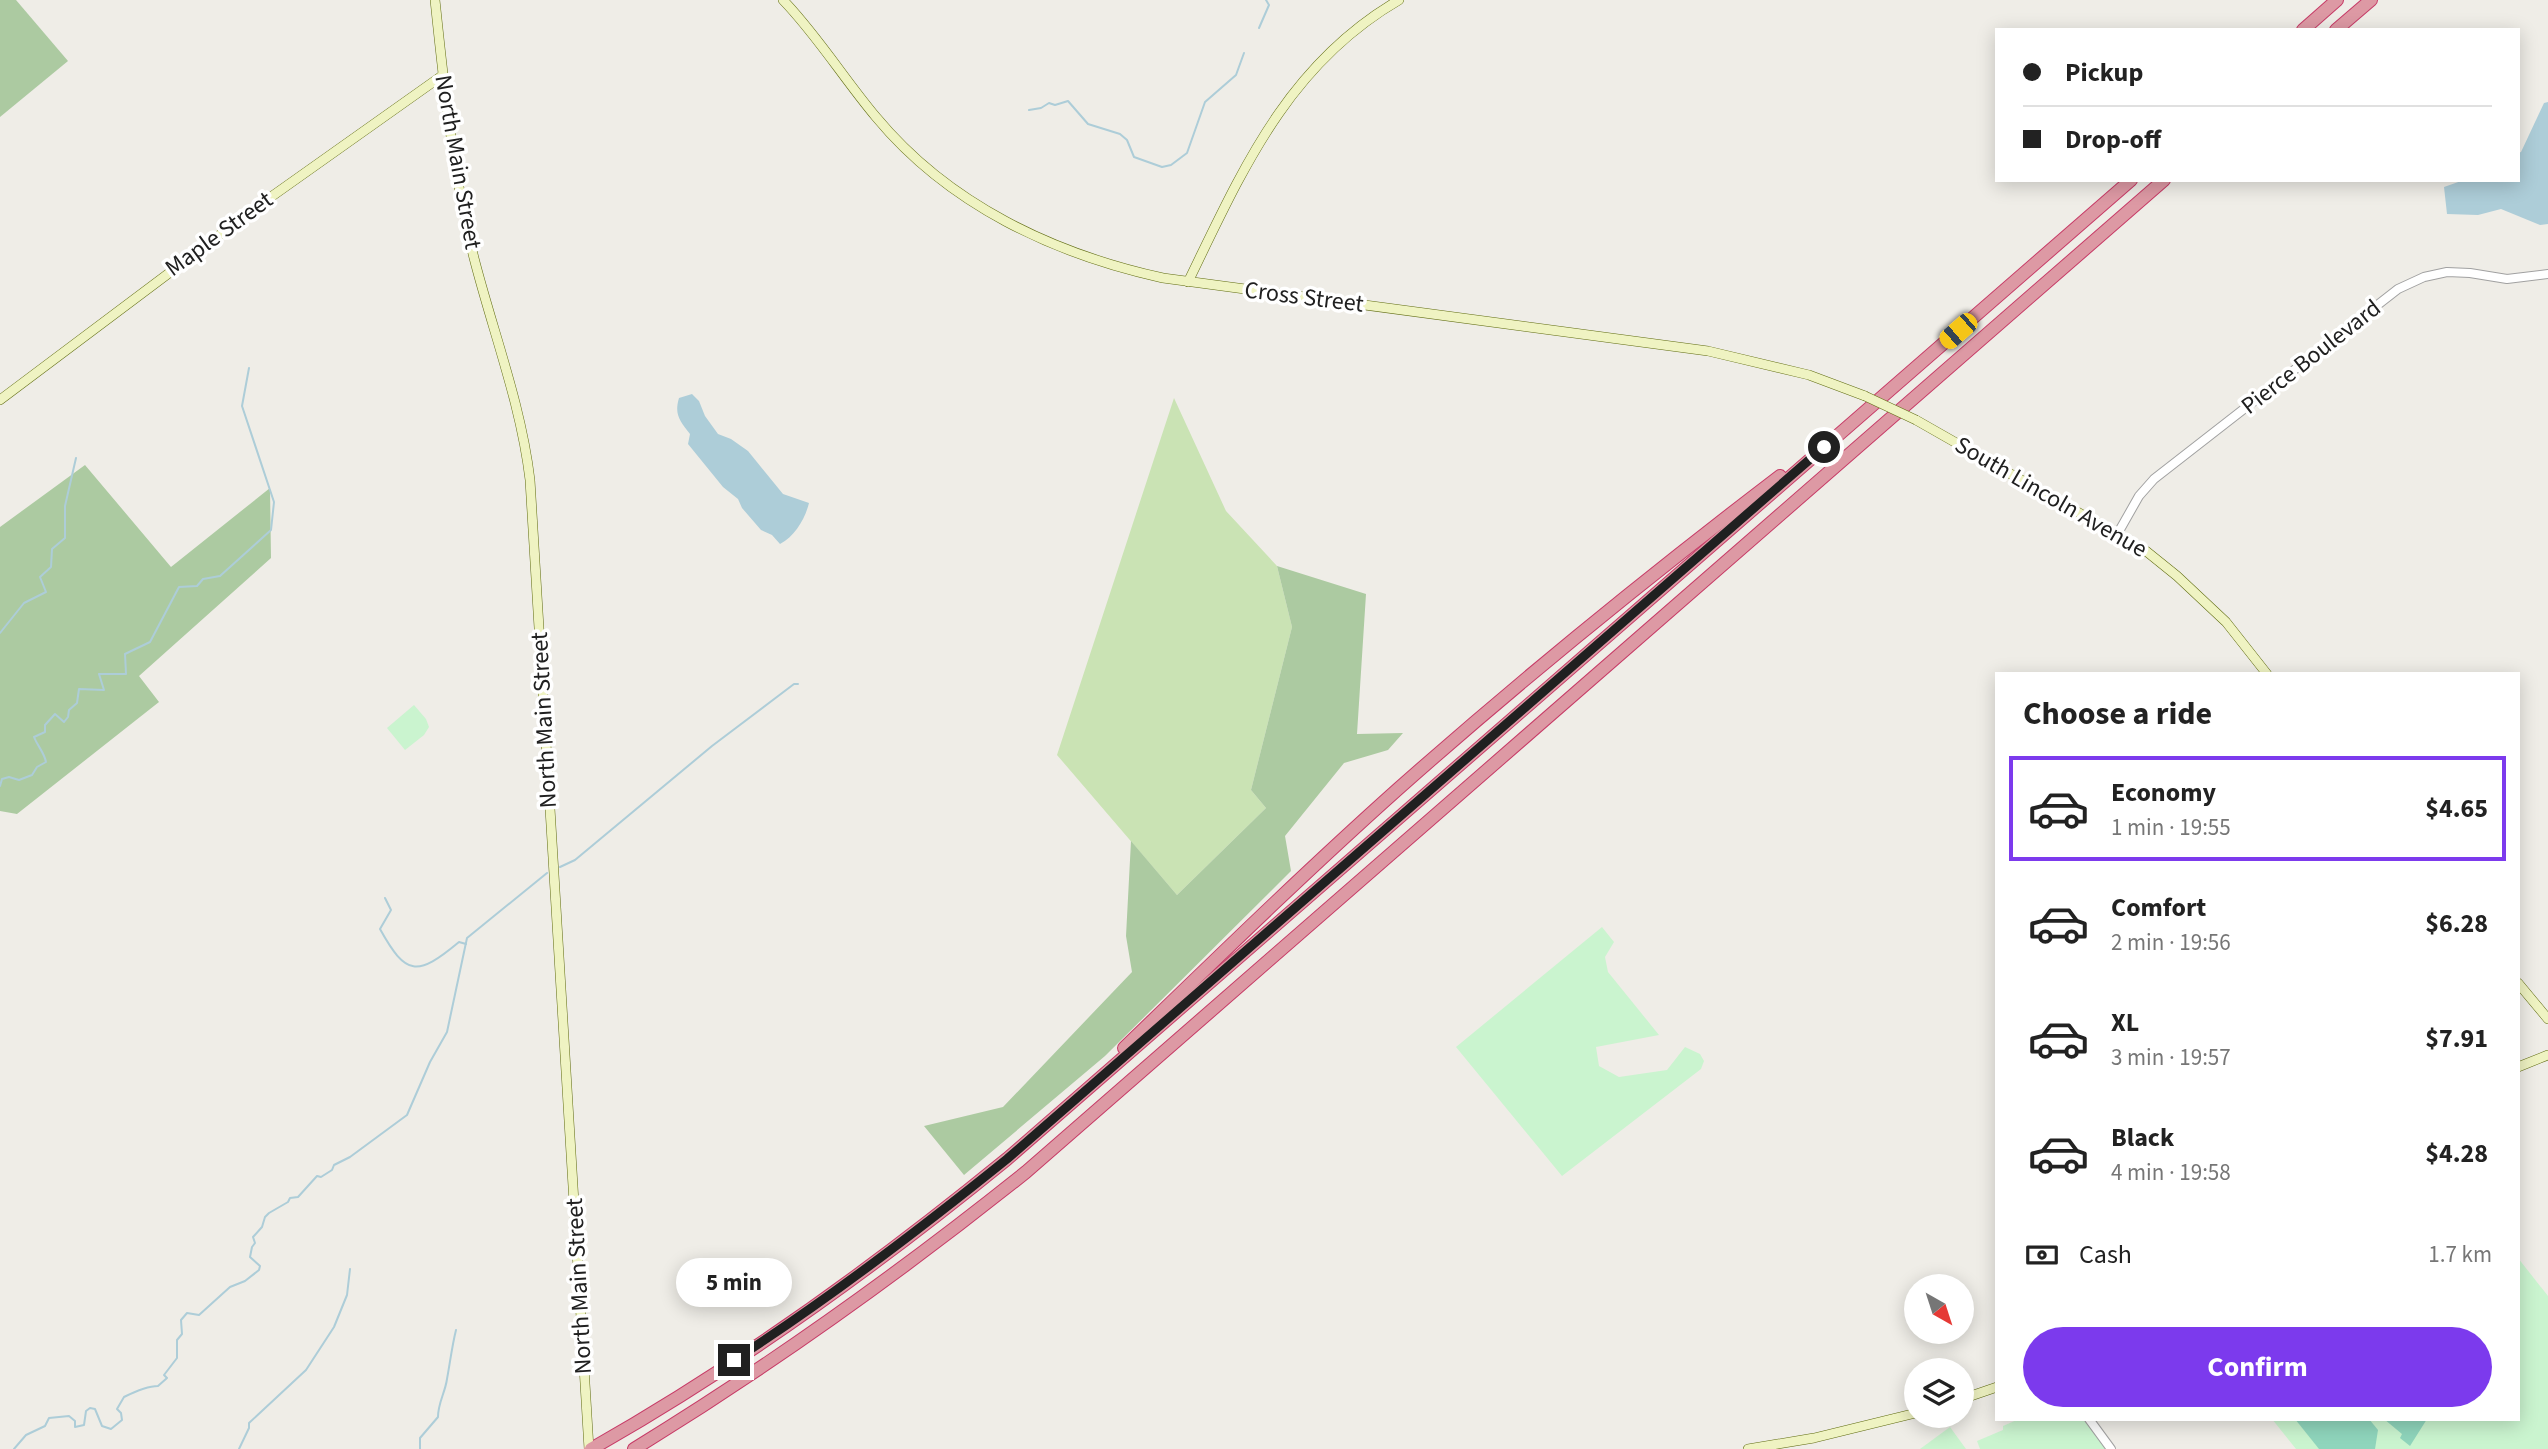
<!DOCTYPE html>
<html lang="en">
<head>
<meta charset="utf-8">
<style>
  body { margin:0; font-family:"Source Sans 3",sans-serif; background:#f6f6f6; color:#222; height:100vh; display:flex; flex-direction:column; font-size:26px; white-space:nowrap }
  * { box-sizing:border-box; margin:0 }
  p { font-size:23px; color:#767676 }
  .icon { flex:none; width:38px; height:38px; fill:none; stroke:currentColor; stroke-width:2; stroke-linecap:round; stroke-linejoin:round }
  .map { position:relative; flex:1; overflow:hidden }
  .sheet { position:absolute; left:1995px; top:672px; width:525px; height:749px; display:flex; flex-direction:column; background:#fff; border-radius:0px; box-shadow:0 4px 18px #0003 }
  .sheet>* { flex:none }
  .guide { position:absolute; left:1995px; top:28px; width:525px; height:154px; border-radius:0px; box-shadow:0 4px 18px #0003; display:grid; align-content:center; height:154px; padding:0 28px; background:#fff }
  .needle { width:46px; rotate:141deg }
  .fabs { position:absolute; left:1904px; top:1274px; display:grid; gap:14px }
  .fabs a { display:grid; place-items:center; width:70px; height:70px; border-radius:50%; background:#fff; box-shadow:0 4px 18px #0003; font-size:35px }
  .end { position:absolute; width:32px; height:32px; margin:-16px; border:9px solid #202020; background:#fff; box-shadow:0 0 0 4px #fff }
  .from { border-radius:50% }
  .bubble { position:absolute; height:49px; border-radius:24px; background:#fff; box-shadow:0 4px 18px #0003; font-size:23px; font-weight:700; line-height:49px; text-align:center }
  .car { position:absolute; width:21px; height:42px; margin:-21px -10px; border-radius:9px; box-shadow:0 0 5px 2px #0007; background:linear-gradient(#f5c518 24%,#345 0 40%,#f5c518 0 76%,#345 0 86%,#f5c518 0) }
  .guide b { display:flex; align-items:center; gap:24px; height:66px; font-size:26px }
  .guide b+b { border-top:2px solid #e0e0e0 }
  .guide i { width:18px; height:18px; background:#222 }
  ul { padding:0; list-style:none }
  li { display:flex; align-items:center; gap:21px; height:105px; margin:0 14px 10px; padding:0 14px; border:4px solid transparent; border-radius:0px }
  li div { flex:1 }
  li b { display:block; font-size:26px }
  li em { font-style:normal; font-weight:700 }
  li.current { border-color:#7c3aed }
  li>.icon { width:63px; height:63px; stroke-width:1.5 }
  h2 { padding:0 28px; font-size:32px; line-height:84px }
  .pay { display:flex; align-items:center; gap:18px; height:77px; padding:0 28px; font-size:26px }
  .pay p { margin-inline-start:auto }
  .primary-button { display:flex; gap:14px; margin-top:auto; padding:14px 28px }
  .primary-button a { flex:1; height:80px; border-radius:42px; background:#7c3aed; color:#fff; font-size:28px; font-weight:700; line-height:80px; text-align:center }
  .map>svg:first-child { display:block }
</style>
</head>
<body>
<div class="map">
<svg width="2548" height="1449" viewBox="0 0 2548 1449">
  <rect width="100%" height="100%" fill="#efede7"/>
  <polygon fill="#cae3b4" points="1174,398 1226,511 1277,566 1292,627 1251,790 1266,808 1177,895 1057,755"/>
  <g fill="#accaa1">
    <polygon points="0,0 16,0 68,61 0,117"/>
    <polygon points="85,465 171,567 270,488 271,558 139,676 159,702 17,814 0,811 0,527"/>
    <polygon points="1277,566 1366,594 1357,734 1403,733 1388,750 1344,763 1285,836 1291,871 1105,1056 964,1175 924,1126 1003,1107 1132,972 1126,936 1131,841 1177,895 1266,808 1251,790 1292,627"/>
  </g>
  <g fill="#caf4cf">
    <polygon points="414,705 426,719 429,727 424,735 405,750 387,728"/>
    <polygon points="1602,927 1614,942 1605,957 1608,972 1659,1035 1596,1047 1599,1066 1619,1077 1667,1070 1685,1047 1700,1054 1704,1061 1701,1069 1562,1176 1456,1047"/>
    <polygon points="2518,1258 2548,1296 2548,1449 2296,1449 2272,1419 2518,1419"/>
    <polygon points="2019,1419 2083,1419 2106,1449 1980,1449 1977,1441 2003,1430 2003,1426"/>
    <polygon points="1950,1427 1966,1449 1920,1449"/>
  </g>
  <g fill="#8fd5bc">
    <polygon points="2295,1419 2369,1419 2378,1430 2375,1449 2319,1449"/>
    <polygon points="2384,1419 2427,1419 2410,1446 2400,1438 2402,1434"/>
  </g>
  <g fill="#adcdd8">
    <polygon points="2548,102 2548,224 2540,225 2501,209 2478,215 2447,214 2444,187 2464,180 2518,180 2518,153 2521,152 2544,103"/>
    <path d="M 692,394 L 699,401 L 705,416 L 718,434 L 731,439 L 748,451 L 783,494 L 809,503 C 805,519 795,536 780,544 L 772,535 L 761,530 L 742,508 L 738,499 L 723,487 L 688,444 L 690,434 C 680,421 674,415 679,398 Z"/>
  </g>
  <g fill="none" stroke-linecap="round" stroke-linejoin="round">
    <g stroke="#adcdd8" stroke-width="2">
      <polyline points="1259,28 1269,5 1266,0"/>
      <polyline points="1029,110 1041,108 1049,103 1055,105 1068,101 1088,124 1120,134 1127,140 1134,157 1162,167 1171,165 1187,153 1205,102 1236,75 1244,53"/>
      <polyline points="0,633 24,603 46,592 40,577 51,567 52,549 65,538 65,506 76,458"/>
      <path d="M 0,786 L 2,779 L 9,777 L 19,780 L 32,775 L 37,767 L 46,762 C 44,752 38,747 34,737 L 45,732 L 45,725 L 55,714 L 64,722 L 68,717 L 69,710 L 77,703 L 79,689 L 104,690 L 99,674 L 126,674 L 125,654 L 150,642 L 179,587 L 197,586 L 203,579 L 220,576 L 271,530 L 274,502 L 242,406 L 249,368"/>
      <polyline points="560,867 575,860 712,746 794,684 798,684"/>
      <path d="M 385,898 L 391,910 L 380,929 C 406,976 417,977 459,942 L 466,944"/>
      <path d="M 14,1449 L 26,1435 L 45,1426 L 49,1418 L 69,1416 L 75,1421 L 75,1427 L 84,1425 L 86,1411 L 90,1408 L 95,1409 L 102,1426 L 111,1429 L 122,1420 L 121,1413 L 117,1409 L 124,1397 C 134,1392 148,1386 158,1386 L 167,1378 L 164,1375 L 177,1358 L 177,1340 L 182,1334 L 181,1320 L 187,1313 L 199,1315 L 230,1287 L 245,1281 L 259,1270 L 260,1266 L 250,1257 L 252,1247 L 255,1243 L 253,1237 L 262,1227 L 265,1217 L 269,1213 L 288,1202 L 290,1198 L 298,1197 L 317,1176 L 321,1177 L 332,1170 L 334,1165 L 350,1157 L 407,1115 L 430,1062 L 447,1032 L 467,938 L 547,873"/>
      <polyline points="239,1449 249,1428 249,1423 306,1370 334,1327 347,1295 350,1269"/>
      <path d="M 420,1449 L 420,1438 L 438,1417 C 438,1403 445,1393 447,1379 C 450,1363 452,1346 456,1330"/>
    </g>
    <g stroke="#a1a1a1" stroke-width="10">
      <g id="tertiary">
        <polyline points="2118,533 2139,496 2154,479 2398,289 2424,277 2447,272 2470,273 2507,279 2548,274"/>
        <polyline points="2089,1419 2111,1449"/>
      </g>
    </g>
    <g stroke="#606c12" stroke-width="10">
      <g id="secondary">
        <path d="M 435,0 C 444,86 453,174 474,258 C 493,332 521,404 530,480 L 589,1449"/>
        <path d="M 783,0 C 817,35 844,79 876,117 C 949,205 1054,254 1163,278 L 1708,351 L 1809,375 L 1865,396"/>
        <path d="M 1188,282 C 1242,171 1287,65 1399,0"/>
        <polyline points="0,400 261,204 443,75"/>
        <polyline points="1916,420 2146,551 2177,576 2226,622 2267,674"/>
        <polyline points="2518,983 2548,1019"/>
        <polyline points="2518,1067 2548,1055"/>
        <polyline points="1962,1399 1997,1387"/>
        <polyline points="1748,1449 1814,1438 1916,1413"/>
      </g>
    </g>
    <g stroke="#c73b67" stroke-width="14">
      <g id="motorway">
        <polyline points="2303,30 2337,0"/>
        <polyline points="2336,30 2371,0"/>
        <path d="M 1124,1048 C 1214,961 1304,873 1398,789 C 1521,680 1649,576 1780,476"/>
        <path d="M 591,1449 C 738,1366 876,1266 1007,1159 L 2131,180"/>
        <path d="M 634,1449 C 771,1365 901,1272 1026,1172 L 2164,180"/>
      </g>
    </g>
    <use href="#tertiary" stroke="#fff" stroke-width="8"/>
    <use href="#secondary" stroke="#eff3c2" stroke-width="9"/>
    <use href="#motorway" stroke="#dd99a4" stroke-width="12"/>
    <g stroke="#606c12" stroke-width="10" stroke-linecap="butt">
      <polyline id="secondary-bridge" points="1865,396 1916,420"/>
    </g>
    <use href="#secondary-bridge" stroke="#eff3c2" stroke-width="9"/>
  </g>
  <g fill="none" stroke-linecap="round" stroke-linejoin="round">
    <path stroke="#202020" stroke-width="9" d="M 734,1360 C 829,1299 919,1230 1007,1159 L 1824,447"/>
  </g>
  <g text-anchor="middle" dominant-baseline="central" stroke-width="7" stroke-linejoin="round" paint-order="stroke">
    <g font-size="24" fill="#202020" stroke="#fff">
      <text transform="translate(458 162) rotate(80)">North Main Street</text>
      <text transform="translate(219 234) rotate(-36)">Maple Street</text>
      <text transform="translate(1304 297) rotate(7)">Cross Street</text>
      <text transform="translate(2311 357) rotate(-38)">Pierce Boulevard</text>
      <text transform="translate(2051 497) rotate(30)">South Lincoln Avenue</text>
      <text transform="translate(544 720) rotate(-93)">North Main Street</text>
      <text transform="translate(579 1286) rotate(-93)">North Main Street</text>
    </g>
  </g>
</svg>
<div class="fabs">
<a><svg class="needle" viewBox="-14 -14 28 28"><path d="M0-13l5 13h-10z" fill="#e53935"/><path d="M0 13l5-13h-10z" fill="#767676"/></svg></a>
<a><svg class="icon" aria-label="layers" viewBox="0 0 24 24"><path d="M12 4l9 5-9 5-9-5zM3 14l9 5 9-5"/></svg></a>
</div>
<i class="end from" style="left:1824px;top:447px"></i>
<i class="end" style="left:734px;top:1360px"></i>
<div class="bubble" style="left:676px;top:1258px;width:116px">5 min</div>
<i class="car" style="left:1958px;top:331px;rotate:229deg"></i>
<div class="guide">
<b><i class="from"></i>Pickup</b>
<b><i></i>Drop-off</b>
</div>
<section class="sheet">
<h2>Choose a ride</h2>
<ul>
<li class="current"><svg class="icon" aria-label="car" viewBox="0 0 24 24"><path d="M5 17H2v-5l4-1 3-4h7l3 4 3 1v5h-3M9 17h6M6 11h13"/><circle cx="7" cy="17" r="2"/><circle cx="17" cy="17" r="2"/></svg><div><b>Economy</b><p>1 min · 19:55</p></div><em>$4.65</em></li>
<li><svg class="icon" aria-label="car" viewBox="0 0 24 24"><path d="M5 17H2v-5l4-1 3-4h7l3 4 3 1v5h-3M9 17h6M6 11h13"/><circle cx="7" cy="17" r="2"/><circle cx="17" cy="17" r="2"/></svg><div><b>Comfort</b><p>2 min · 19:56</p></div><em>$6.28</em></li>
<li><svg class="icon" aria-label="car" viewBox="0 0 24 24"><path d="M5 17H2v-5l4-1 3-4h7l3 4 3 1v5h-3M9 17h6M6 11h13"/><circle cx="7" cy="17" r="2"/><circle cx="17" cy="17" r="2"/></svg><div><b>XL</b><p>3 min · 19:57</p></div><em>$7.91</em></li>
<li><svg class="icon" aria-label="car" viewBox="0 0 24 24"><path d="M5 17H2v-5l4-1 3-4h7l3 4 3 1v5h-3M9 17h6M6 11h13"/><circle cx="7" cy="17" r="2"/><circle cx="17" cy="17" r="2"/></svg><div><b>Black</b><p>4 min · 19:58</p></div><em>$4.28</em></li>
</ul>
<div class="pay"><svg class="icon" aria-label="cash" viewBox="0 0 24 24"><path d="M3 7h18v10H3z"/><circle cx="12" cy="12" r="2"/></svg>Cash<p>1.7 km</p></div>
<div class="primary-button"><a>Confirm</a></div>
</section>
</div>
</body>
</html>
